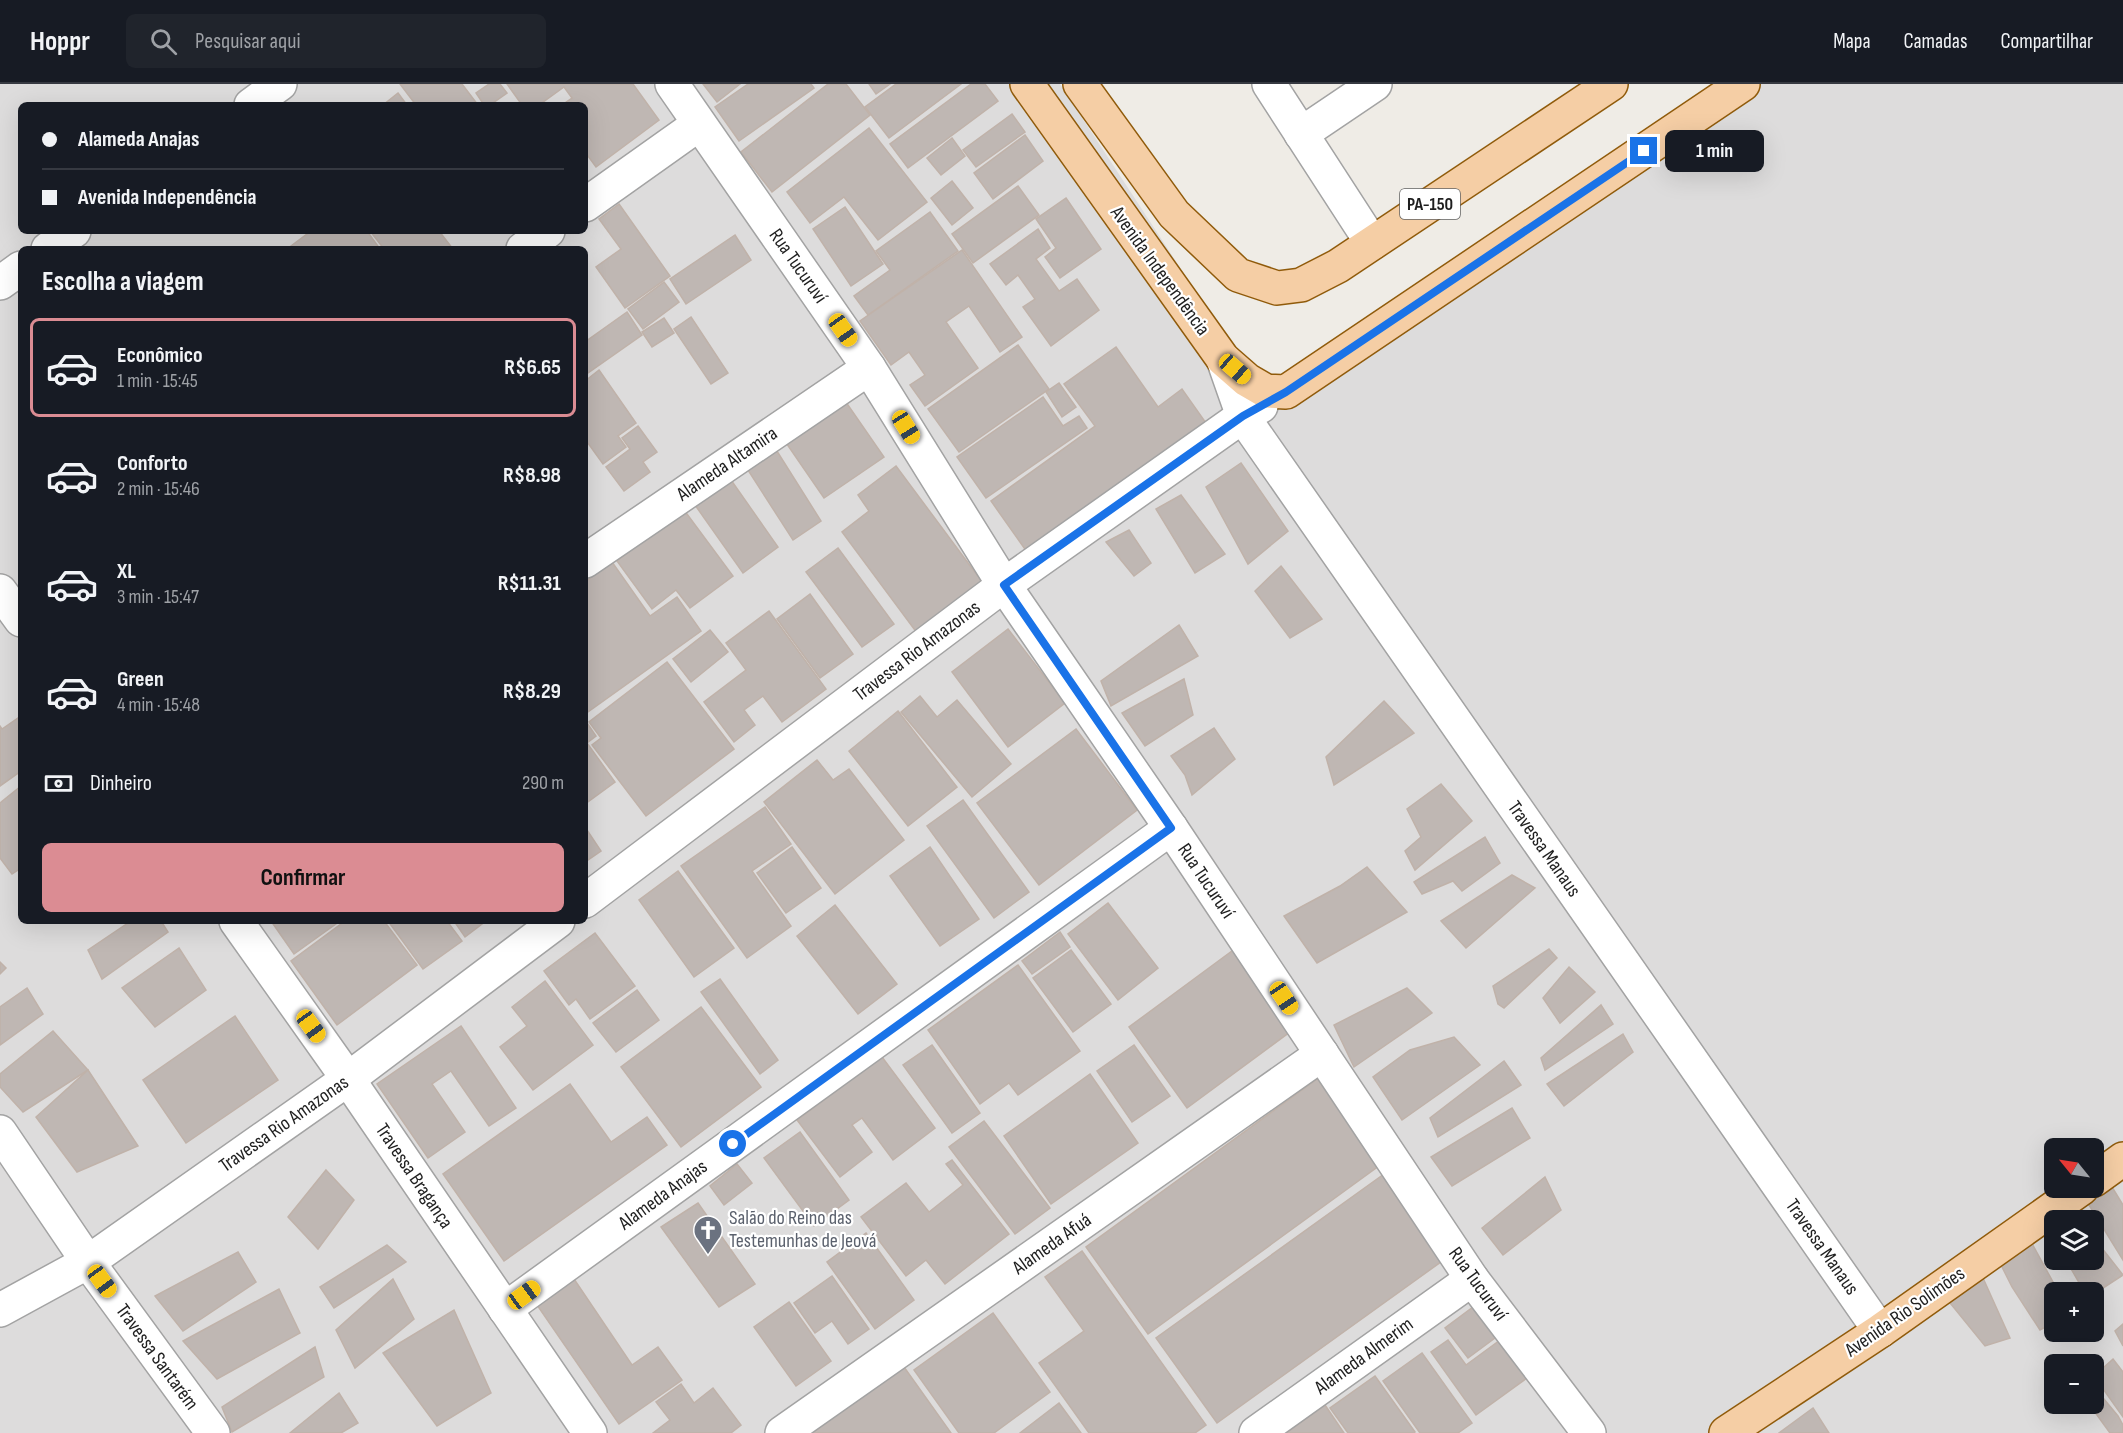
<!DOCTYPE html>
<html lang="pt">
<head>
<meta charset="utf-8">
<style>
  body { margin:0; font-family:"Sofia Sans Condensed",sans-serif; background:#20242c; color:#f1f3f6; height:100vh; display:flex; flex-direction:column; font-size:22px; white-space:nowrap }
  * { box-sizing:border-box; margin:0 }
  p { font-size:20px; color:#9ea1a6 }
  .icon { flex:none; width:33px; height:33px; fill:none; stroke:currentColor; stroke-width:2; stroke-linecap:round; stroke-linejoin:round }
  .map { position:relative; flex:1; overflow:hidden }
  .sheet { position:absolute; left:18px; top:162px; width:570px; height:678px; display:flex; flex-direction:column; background:#171b24; border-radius:9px; box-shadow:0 6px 24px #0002 }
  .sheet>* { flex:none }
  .banner { position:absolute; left:18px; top:18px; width:570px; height:132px; border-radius:9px; box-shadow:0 6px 24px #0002; display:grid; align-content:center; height:132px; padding:0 24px; background:#171b24 }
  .needle { width:39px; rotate:300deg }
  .fabs { position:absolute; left:2044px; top:1054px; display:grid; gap:12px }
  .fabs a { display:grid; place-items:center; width:60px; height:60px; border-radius:9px; background:#171b24; box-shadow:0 6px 24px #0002; font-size:30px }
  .end { position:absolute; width:27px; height:27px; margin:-14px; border:8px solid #1a73e8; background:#fff; box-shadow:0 0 0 3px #fff }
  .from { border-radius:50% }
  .bubble { position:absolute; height:42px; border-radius:9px; background:#171b24; box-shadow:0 6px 24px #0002; font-size:20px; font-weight:700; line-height:42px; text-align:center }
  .car { position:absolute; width:18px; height:36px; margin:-18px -9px; border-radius:8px; box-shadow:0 0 4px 2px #0007; background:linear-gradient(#f5c518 24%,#345 0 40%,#f5c518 0 76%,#345 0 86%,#f5c518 0) }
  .banner b { display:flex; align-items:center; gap:21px; height:57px; font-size:22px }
  .banner b+b { border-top:2px solid #363941 }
  .banner i { width:15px; height:15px; background:#f1f3f6 }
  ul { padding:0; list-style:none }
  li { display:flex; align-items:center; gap:18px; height:99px; margin:0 12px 9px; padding:0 12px; border:3px solid transparent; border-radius:9px }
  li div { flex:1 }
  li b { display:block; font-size:22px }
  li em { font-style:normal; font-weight:700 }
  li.active { border-color:#db8c93 }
  li>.icon { width:54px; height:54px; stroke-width:1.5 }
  h2 { padding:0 24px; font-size:27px; line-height:72px }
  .pay { display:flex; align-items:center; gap:15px; height:66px; padding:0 24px; font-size:22px }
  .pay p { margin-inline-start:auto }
  .action { display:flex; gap:12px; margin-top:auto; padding:12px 24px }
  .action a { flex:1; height:69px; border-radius:9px; background:#db8c93; color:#111; font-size:24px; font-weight:700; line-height:69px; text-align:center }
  header { display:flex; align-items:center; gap:36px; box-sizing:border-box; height:84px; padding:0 30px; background:#171b24; border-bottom:2px solid #363941 }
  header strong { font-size:28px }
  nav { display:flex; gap:33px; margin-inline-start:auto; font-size:21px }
  .search { width:420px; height:54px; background:#20242c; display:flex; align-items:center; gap:15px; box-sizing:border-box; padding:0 21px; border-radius:9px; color:#9ea1a6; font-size:22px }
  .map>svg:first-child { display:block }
</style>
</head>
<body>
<header>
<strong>Hoppr</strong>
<div class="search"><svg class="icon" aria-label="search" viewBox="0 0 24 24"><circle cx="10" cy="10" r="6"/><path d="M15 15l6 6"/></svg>Pesquisar aqui</div>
<nav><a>Mapa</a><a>Camadas</a><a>Compartilhar</a></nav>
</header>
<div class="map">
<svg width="2123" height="1349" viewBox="0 0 2123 1349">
  <rect width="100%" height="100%" fill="#efece6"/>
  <path fill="#dddcdc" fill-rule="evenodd" d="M 0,0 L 1060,0 L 1268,318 L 1722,0 L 2123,0 L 2123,1349 L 0,1349 ZM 21,21 L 585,21 L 585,147 L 21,147 ZM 21,165 L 585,165 L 585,837 L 21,837 ZM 2055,1065 L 2094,1065 L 2094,1104 L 2055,1104 ZM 2055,1137 L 2094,1137 L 2094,1176 L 2055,1176 ZM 2055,1209 L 2094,1209 L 2094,1248 L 2055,1248 ZM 2055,1281 L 2094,1281 L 2094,1320 L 2055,1320 Z"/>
  <g fill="#bfb7b3" stroke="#c0b2a9" stroke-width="1.5">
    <polygon points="400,0 462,0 478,21 416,21"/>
    <polygon points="489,0 500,0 507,9 490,21 484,21 476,9"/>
    <polygon points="507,0 633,0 659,36 596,83 585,68 585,21 562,21 572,14 564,3 539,21 522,21"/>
    <polygon points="703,0 740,0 717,18"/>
    <polygon points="748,0 811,0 814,4 739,57 715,23"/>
    <polygon points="828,0 846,0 870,31 772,108 741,68"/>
    <polygon points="869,0 890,0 876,10"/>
    <polygon points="896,0 961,0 889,54 865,23"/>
    <polygon points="971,0 985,0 998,17 908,84 890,60"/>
    <polygon points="398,9 407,21 383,21"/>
    <polygon points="1012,30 1025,48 976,83 963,66"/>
    <polygon points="869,44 927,118 878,156 844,113 810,139 787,108"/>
    <polygon points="1025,51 1043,77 993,115 974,89"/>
    <polygon points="952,54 965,72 941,91 927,74"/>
    <polygon points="952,97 973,124 952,141 931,114"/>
    <polygon points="1018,102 1039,131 973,179 952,150"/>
    <polygon points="1066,114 1101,165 1060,194 1045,173 1056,164 1036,135"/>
    <polygon points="619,120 670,192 625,224 596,183 621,165 599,135"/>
    <polygon points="845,123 883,180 851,202 813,145"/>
    <polygon points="930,128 958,167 868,231 854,212 890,186 876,167"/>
    <polygon points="1038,145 1050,164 1036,175 1059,207 1077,195 1099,226 1051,262 1023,223 1035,215 1018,191 1006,201 990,180"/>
    <polygon points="311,147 367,147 380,165 287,165"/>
    <polygon points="370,147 439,147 453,165 384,165"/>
    <polygon points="735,151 751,176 686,220 670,195"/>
    <polygon points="962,166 1022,253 1000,268 969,222 946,238 978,284 925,322 910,301 925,291 909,268 891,281 860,237"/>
    <polygon points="664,198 679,218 643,245 628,225"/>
    <polygon points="627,228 642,251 585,291 585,258"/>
    <polygon points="691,233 728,289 711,300 674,245"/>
    <polygon points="664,234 674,249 652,263 642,248"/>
    <polygon points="1018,261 1049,305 959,368 928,325"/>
    <polygon points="1116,263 1158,323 1182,305 1206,339 1027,468 991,417 1095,342 1064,300"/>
    <polygon points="599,286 636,339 618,352 626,363 603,380 585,355 585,297"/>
    <polygon points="1059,299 1076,323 1062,333 1046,308"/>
    <polygon points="841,311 884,373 824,414 782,353"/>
    <polygon points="1043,313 1063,342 1079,332 1087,344 986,414 957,373"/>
    <polygon points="638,342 657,368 643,378 650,388 624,407 606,383 630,365 622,354"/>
    <polygon points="775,364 821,437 793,456 746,383"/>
    <polygon points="1241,379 1288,447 1248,480 1206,403"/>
    <polygon points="896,382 986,503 920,553 842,448 869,427 858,411"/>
    <polygon points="731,396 778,463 743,489 695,421"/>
    <polygon points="1181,411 1225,470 1195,489 1156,425"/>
    <polygon points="684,426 733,492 690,524 676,506 652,525 617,477"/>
    <polygon points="1129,446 1151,479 1134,492 1106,458"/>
    <polygon points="838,464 894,540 862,563 806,488"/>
    <polygon points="612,478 650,532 677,513 701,547 585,630 585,498"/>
    <polygon points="1281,482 1322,535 1290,554 1255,507"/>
    <polygon points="810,510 853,570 820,594 777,535"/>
    <polygon points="769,527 826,605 782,638 763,612 744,626 755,641 734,658 704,618 746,586 726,559"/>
    <polygon points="1179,541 1198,572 1111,622 1101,597"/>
    <polygon points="1008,545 1065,619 1008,663 952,588"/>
    <polygon points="710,546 728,568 691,598 673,575"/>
    <polygon points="667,578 734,665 646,732 592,661 601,654 589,638"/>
    <polygon points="1184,595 1193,631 1145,662 1122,629"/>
    <polygon points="920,612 937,633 957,616 1011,680 972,713 901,628"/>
    <polygon points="1384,617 1414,649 1334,701 1326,673"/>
    <polygon points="898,627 957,703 908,742 849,667"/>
    <polygon points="21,632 21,687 0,702 0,642 2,645"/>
    <polygon points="585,636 596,652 587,659 615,698 585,720"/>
    <polygon points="1214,644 1235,675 1192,711 1185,691 1171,672"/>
    <polygon points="1076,645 1137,726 1039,801 977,719"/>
    <polygon points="817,676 833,696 849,685 904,756 835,810 764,718"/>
    <polygon points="1441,700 1472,737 1415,786 1405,767 1421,753 1407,725"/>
    <polygon points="21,702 21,784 12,790 0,774 0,719"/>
    <polygon points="963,716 1029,808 994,834 927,742"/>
    <polygon points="765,723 791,760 752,787 791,842 747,874 681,782"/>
    <polygon points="585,743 601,767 585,778"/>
    <polygon points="1485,753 1500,779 1462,807 1453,797 1422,810 1414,798"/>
    <polygon points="792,763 821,804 786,829 757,789"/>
    <polygon points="930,763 979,835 940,862 890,792"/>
    <polygon points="1367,783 1407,828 1317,879 1284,832 1340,802"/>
    <polygon points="678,787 734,864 694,893 639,816"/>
    <polygon points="1512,791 1535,804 1466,864 1441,837"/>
    <polygon points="1108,819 1158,884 1118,916 1068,850"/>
    <polygon points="835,821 897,900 858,930 797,852"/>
    <polygon points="131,837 161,837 168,848 102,895 88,866"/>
    <polygon points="271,837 340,837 294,870"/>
    <polygon points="345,837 384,837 417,881 337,941 291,877"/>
    <polygon points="388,837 447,837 462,857 423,885"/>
    <polygon points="454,837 486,837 465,853"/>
    <polygon points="1060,848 1070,863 1032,890 1022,877"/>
    <polygon points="595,849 635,902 590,935 576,915 569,921 544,887"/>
    <polygon points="179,864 206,906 155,943 122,904"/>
    <polygon points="1236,864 1294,945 1187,1024 1129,943"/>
    <polygon points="1549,865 1557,874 1504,924 1498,920 1493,902"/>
    <polygon points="1071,866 1111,920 1073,948 1033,894"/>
    <polygon points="0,878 6,884 0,890"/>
    <polygon points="1018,881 1080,967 1018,1011 1009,999 980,1020 928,946"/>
    <polygon points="1569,883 1595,908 1560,939 1543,914"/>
    <polygon points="720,895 778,976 760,990 701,908"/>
    <polygon points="545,897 593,961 533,1006 500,963 527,942 512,923"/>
    <polygon points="27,904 43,930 0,961 0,923"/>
    <polygon points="1407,904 1432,929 1354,983 1334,941"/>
    <polygon points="637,906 659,936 616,968 593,939"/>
    <polygon points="1601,921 1613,940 1545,986 1541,974"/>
    <polygon points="701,923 761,1003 681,1063 621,983"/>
    <polygon points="235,932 278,996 186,1059 143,996"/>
    <polygon points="461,942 516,1024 489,1042 451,987 432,1000 465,1048 428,1074 377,1000"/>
    <polygon points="53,947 88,986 23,1028 0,1003 0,990"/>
    <polygon points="1623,950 1633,968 1564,1022 1547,1000"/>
    <polygon points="1454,953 1480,981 1402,1036 1373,993 1410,966"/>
    <polygon points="932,961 980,1029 952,1049 903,981"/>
    <polygon points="1134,961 1170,1012 1132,1038 1097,987"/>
    <polygon points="882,973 935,1044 893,1076 862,1034 852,1041 872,1068 840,1093 797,1036"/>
    <polygon points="1504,977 1521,1001 1438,1053 1430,1034"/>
    <polygon points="88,986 138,1062 77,1088 36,1033"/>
    <polygon points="1090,990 1138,1059 1051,1120 1004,1052"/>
    <polygon points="1324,990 1387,1076 1148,1250 1086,1163"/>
    <polygon points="570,1000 611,1058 647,1033 667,1061 504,1177 443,1090"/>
    <polygon points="1512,1024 1530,1054 1452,1102 1431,1073"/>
    <polygon points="984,1037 1050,1124 1015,1150 949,1063"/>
    <polygon points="800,1048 849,1116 814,1142 764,1074"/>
    <polygon points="952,1076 1009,1150 945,1200 926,1176 906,1192 861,1133 906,1099 929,1128 963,1101 946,1080"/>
    <polygon points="737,1080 752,1099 724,1121 710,1102"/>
    <polygon points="1391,1085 1452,1170 1217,1339 1156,1254"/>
    <polygon points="326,1086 354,1116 318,1165 288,1133"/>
    <polygon points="1545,1093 1561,1126 1503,1171 1482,1144"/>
    <polygon points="2112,1103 2123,1121 2123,1176 2084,1113"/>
    <polygon points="698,1119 755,1200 719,1223 661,1143"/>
    <polygon points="2066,1120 2080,1137 2055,1137 2055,1161 2042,1141"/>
    <polygon points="866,1149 914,1216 875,1245 827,1178"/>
    <polygon points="2029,1154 2059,1209 2055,1209 2055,1238 2040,1246 2012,1203 1994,1167"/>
    <polygon points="2094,1154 2123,1191 2094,1210 2085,1209 2066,1176 2094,1176"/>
    <polygon points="387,1161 406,1178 334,1224 320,1203"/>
    <polygon points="1082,1167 1206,1341 1195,1349 1089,1349 1039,1279 1084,1247 1045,1193"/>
    <polygon points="238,1168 256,1198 183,1247 155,1212"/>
    <polygon points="832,1192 869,1245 848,1260 832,1237 815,1249 794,1219"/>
    <polygon points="1983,1194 2010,1254 1985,1262 1946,1214"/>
    <polygon points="393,1195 414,1235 355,1284 336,1246"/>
    <polygon points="574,1195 632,1281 658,1263 682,1296 619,1340 537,1221"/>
    <polygon points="279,1205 300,1249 217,1295 183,1257"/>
    <polygon points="1485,1214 1507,1245 1468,1274 1445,1244"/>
    <polygon points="789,1218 831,1277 796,1302 754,1243"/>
    <polygon points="454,1226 491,1309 437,1342 383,1269"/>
    <polygon points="993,1229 1050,1308 994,1349 959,1349 914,1286"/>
    <polygon points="2123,1240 2123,1262 2115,1247"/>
    <polygon points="1511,1248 1538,1286 1476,1331 1431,1268 1448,1256 1466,1281"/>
    <polygon points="315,1263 324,1293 232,1348 222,1323"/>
    <polygon points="1422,1269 1472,1339 1458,1349 1420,1349 1383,1297"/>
    <polygon points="2113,1275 2123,1288 2123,1333 2094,1292"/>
    <polygon points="904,1283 951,1349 814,1349 813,1348"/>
    <polygon points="1375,1292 1415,1348 1414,1349 1348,1349 1330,1324"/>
    <polygon points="681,1300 694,1319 713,1304 741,1341 731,1349 653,1349 670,1336 656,1318"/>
    <polygon points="2094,1303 2118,1332 2123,1341 2123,1349 2110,1349 2089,1320 2094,1320"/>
    <polygon points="339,1309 358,1339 341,1349 290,1349"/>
    <polygon points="1059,1319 1081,1349 1020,1349"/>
    <polygon points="1325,1321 1344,1349 1286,1349"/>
    <polygon points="1813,1324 1829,1349 1779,1349"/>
  </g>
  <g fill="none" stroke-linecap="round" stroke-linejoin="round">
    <g stroke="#a3a3a3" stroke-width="36">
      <g id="minor">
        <polyline points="672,0 869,284 1004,501 1171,744 1472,1195 1589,1349"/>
        <polyline points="1269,0 1372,159"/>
        <polyline points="251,21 280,0"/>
        <polyline points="1301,50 1375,0"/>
        <polyline points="585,121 699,40"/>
        <polyline points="48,165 74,147"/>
        <polyline points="523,165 548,147"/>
        <polyline points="0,199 21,184"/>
        <polyline points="1223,275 1243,332 1250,343 1880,1247"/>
        <polyline points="585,477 869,284"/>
        <polyline points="0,507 21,536"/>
        <polyline points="585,817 1004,501 1243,332 1261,322"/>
        <polyline points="236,837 348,995 590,1349"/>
        <polyline points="0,1048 88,1178 213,1349"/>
        <polyline points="505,1225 1171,744"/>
        <polyline points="0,1226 88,1178 348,995 558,837"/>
        <polyline points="782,1349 1322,970"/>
        <polyline points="1256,1349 1472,1195"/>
      </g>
    </g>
    <g stroke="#905b0b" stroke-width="36">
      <g id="major">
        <polyline points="1027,0 1223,275 1247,296 1266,307 1286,308 1743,0"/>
        <polyline points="1080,0 1174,130 1238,191 1277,204 1301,201 1338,182 1611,0"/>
        <polyline points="2094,1096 2123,1075"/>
        <polyline points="1726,1349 1880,1247 2082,1104"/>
      </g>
    </g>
    <use href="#minor" stroke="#fff" stroke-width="33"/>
    <use href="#major" stroke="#f5cea5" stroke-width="33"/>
  </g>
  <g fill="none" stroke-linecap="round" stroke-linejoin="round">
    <polyline stroke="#1a73e8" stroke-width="8" points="733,1060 1171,744 1004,501 1243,332 1286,308 1644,67"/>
  </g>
  <defs>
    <g id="church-pin" transform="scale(1.5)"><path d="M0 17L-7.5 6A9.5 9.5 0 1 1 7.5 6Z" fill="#6b7280" stroke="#fff"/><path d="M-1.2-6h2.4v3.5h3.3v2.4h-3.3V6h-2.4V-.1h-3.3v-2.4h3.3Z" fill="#fff"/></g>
  </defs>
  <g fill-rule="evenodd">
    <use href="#church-pin" x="708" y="1146"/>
  </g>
  <g text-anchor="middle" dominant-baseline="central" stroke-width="4.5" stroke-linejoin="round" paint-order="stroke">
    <rect fill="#fff" stroke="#626262" stroke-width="1.5" x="1400" y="105" width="60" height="30" rx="4.5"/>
    <g font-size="18" font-weight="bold" fill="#1f1f1f">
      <text x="1430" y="120">PA-150</text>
    </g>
    <g font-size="20" fill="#1f1f1f" stroke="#fff">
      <text transform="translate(798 182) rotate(55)">Rua Tucuruví</text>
      <text transform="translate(1160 187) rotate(54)">Avenida Independência</text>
      <text transform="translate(727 380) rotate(-34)">Alameda Altamira</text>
      <text transform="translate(917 567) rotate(-37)">Travessa Rio Amazonas</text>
      <text transform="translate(1544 765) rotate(55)">Travessa Manaus</text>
      <text transform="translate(1206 797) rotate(56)">Rua Tucuruví</text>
      <text transform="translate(284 1040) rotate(-35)">Travessa Rio Amazonas</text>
      <text transform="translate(414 1092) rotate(56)">Travessa Bragança</text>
      <text transform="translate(663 1111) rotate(-36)">Alameda Anajas</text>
      <text transform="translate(1052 1160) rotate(-35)">Alameda Afuá</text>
      <text transform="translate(1822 1163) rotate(55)">Travessa Manaus</text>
      <text transform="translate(1478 1200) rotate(54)">Rua Tucuruví</text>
      <text transform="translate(1905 1228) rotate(-35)">Avenida Rio Solimões</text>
      <text transform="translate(1364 1272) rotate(-36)">Alameda Almerim</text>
      <text transform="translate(157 1273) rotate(54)">Travessa Santarém</text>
    </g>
    <g font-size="20" fill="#5b616d" stroke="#fff" text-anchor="start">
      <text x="729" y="1134">Salão do Reino das<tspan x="729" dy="23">Testemunhas de Jeová</tspan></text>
    </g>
  </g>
</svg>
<div class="fabs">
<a><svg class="needle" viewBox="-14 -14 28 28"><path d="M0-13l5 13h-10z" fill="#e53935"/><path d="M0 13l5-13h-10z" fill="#9ea1a6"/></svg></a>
<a><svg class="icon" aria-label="layers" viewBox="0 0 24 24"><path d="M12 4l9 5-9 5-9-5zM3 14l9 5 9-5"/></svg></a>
<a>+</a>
<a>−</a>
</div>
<i class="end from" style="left:733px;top:1060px"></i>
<i class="end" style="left:1644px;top:67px"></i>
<div class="bubble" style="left:1665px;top:46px;width:99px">1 min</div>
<i class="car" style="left:843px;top:246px;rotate:145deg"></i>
<i class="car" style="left:1235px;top:285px;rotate:131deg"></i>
<i class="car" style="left:906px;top:343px;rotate:148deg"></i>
<i class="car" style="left:1284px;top:914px;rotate:146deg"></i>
<i class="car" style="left:311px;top:942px;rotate:144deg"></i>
<i class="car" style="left:102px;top:1197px;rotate:144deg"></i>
<i class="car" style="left:524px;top:1211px;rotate:54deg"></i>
<div class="banner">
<b><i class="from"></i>Alameda Anajas</b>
<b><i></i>Avenida Independência</b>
</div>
<section class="sheet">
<h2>Escolha a viagem</h2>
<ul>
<li class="active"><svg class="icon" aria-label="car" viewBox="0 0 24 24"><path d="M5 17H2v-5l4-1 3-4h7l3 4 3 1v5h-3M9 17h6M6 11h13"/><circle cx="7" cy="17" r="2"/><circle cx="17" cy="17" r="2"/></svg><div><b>Econômico</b><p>1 min · 15:45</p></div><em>R$6.65</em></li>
<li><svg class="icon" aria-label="car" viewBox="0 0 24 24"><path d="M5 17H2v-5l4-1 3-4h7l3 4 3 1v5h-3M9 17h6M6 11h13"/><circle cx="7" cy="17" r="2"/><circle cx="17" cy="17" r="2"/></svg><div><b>Conforto</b><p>2 min · 15:46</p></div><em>R$8.98</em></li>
<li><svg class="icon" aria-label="car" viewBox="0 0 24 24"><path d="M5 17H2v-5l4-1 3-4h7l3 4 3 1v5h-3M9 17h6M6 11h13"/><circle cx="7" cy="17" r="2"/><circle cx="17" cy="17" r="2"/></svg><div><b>XL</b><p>3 min · 15:47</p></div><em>R$11.31</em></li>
<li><svg class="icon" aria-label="car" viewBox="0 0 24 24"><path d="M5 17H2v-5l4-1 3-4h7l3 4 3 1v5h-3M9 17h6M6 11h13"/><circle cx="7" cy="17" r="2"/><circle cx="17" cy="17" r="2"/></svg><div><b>Green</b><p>4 min · 15:48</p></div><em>R$8.29</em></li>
</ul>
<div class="pay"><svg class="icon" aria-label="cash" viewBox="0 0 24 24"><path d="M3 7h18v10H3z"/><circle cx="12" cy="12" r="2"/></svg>Dinheiro<p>290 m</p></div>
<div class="action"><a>Confirmar</a></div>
</section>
</div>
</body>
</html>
